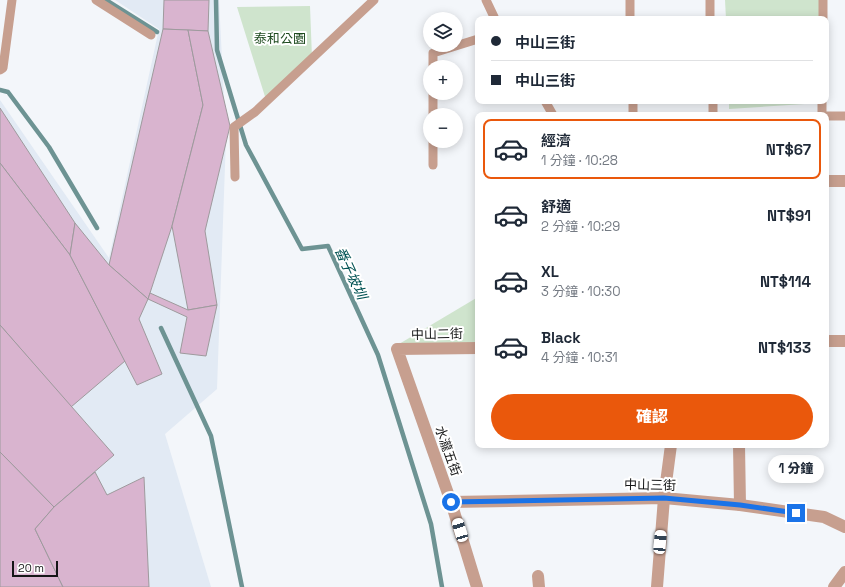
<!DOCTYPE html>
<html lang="zh-TW">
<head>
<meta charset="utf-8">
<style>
  body { margin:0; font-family:"Space Grotesk","Noto Sans TC",sans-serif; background:#f2f2f3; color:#1f2937; height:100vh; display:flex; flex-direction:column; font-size:15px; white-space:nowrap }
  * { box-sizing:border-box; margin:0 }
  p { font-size:13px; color:#747a83 }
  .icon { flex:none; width:22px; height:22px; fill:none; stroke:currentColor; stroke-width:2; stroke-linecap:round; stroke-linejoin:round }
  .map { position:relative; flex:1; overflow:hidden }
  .side { position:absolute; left:475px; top:112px; width:354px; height:336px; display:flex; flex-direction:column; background:#fff; border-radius:8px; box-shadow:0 2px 10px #0003 }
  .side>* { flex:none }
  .top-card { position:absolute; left:475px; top:16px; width:354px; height:88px; border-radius:8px; box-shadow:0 2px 10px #0003; display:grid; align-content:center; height:88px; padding:0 16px; background:#fff }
  .fabs { position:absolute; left:423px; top:12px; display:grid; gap:8px }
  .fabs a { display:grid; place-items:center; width:40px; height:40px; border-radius:50%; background:#fff; box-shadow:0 2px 10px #0003; font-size:20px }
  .scale { position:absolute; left:12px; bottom:10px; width:46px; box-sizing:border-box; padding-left:4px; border:2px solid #151617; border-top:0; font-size:11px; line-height:14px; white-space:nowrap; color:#151617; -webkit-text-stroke:3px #fff; paint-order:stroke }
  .end { position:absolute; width:18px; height:18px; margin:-9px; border:5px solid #1a73e8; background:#fff; box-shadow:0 0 0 2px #fff }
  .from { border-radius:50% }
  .bubble { position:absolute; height:28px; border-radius:14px; background:#fff; box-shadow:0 2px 10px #0003; font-size:13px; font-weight:800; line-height:28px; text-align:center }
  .car { position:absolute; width:12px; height:24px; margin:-12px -6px; border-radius:5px; box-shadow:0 0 3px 1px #0007; background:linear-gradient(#fff 24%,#345 0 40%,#fff 0 76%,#345 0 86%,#fff 0) }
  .top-card b { display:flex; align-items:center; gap:14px; height:38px; font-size:15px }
  .top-card b+b { border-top:1px solid #e0e1e3 }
  .top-card i { width:10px; height:10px; background:#1f2937 }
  ul { padding:7px 0 0; list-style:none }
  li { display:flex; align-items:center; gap:12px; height:60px; margin:0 8px 6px; padding:0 8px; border:2px solid transparent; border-radius:8px }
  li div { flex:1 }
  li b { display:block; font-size:15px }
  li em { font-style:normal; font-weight:800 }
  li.selected { border-color:#ea580c }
  li>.icon { width:36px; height:36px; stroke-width:1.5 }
  .action { display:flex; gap:8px; margin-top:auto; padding:8px 16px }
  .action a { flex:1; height:46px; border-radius:24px; background:#ea580c; color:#fff; font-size:16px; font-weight:800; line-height:46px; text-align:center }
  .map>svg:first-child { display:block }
</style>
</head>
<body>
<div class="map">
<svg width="845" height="587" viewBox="0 0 845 587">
  <rect width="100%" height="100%" fill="#f3f6fa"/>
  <polygon fill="#e2eaf4" points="115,0 219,0 226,138 217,389 165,434 211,587 0,587 0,100 109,258 159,29"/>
  <g fill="#cfe4cd">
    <polygon points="725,0 819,0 819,19 726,19"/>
    <polygon points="310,6 312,58 267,103 237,7"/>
    <polygon points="729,101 820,101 820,103 729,109"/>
    <polygon points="478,297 478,346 394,347"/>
  </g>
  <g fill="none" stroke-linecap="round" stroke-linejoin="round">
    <g stroke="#6d9393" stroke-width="4.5">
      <polyline points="106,0 157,32"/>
      <polyline points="216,0 217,50 246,145 302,249 328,246 378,355 431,524 442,587"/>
      <polyline points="0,90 8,92 49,147 97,228"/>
      <polyline points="161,328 211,436 242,587"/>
    </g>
  </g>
  <g fill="#d9b4cf" stroke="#9e9a9d">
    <polygon points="164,0 209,0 208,31 163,29"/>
    <polygon points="163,29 188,30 203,105 172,226 148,299 109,265"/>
    <polygon points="188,30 208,31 230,126 205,231 217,305 188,310 172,226 203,105"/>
    <polygon points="0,108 75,223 70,255 0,163"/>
    <polygon points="0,163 70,255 125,361 71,407 0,325"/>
    <polygon points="75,223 109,265 148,299 139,319 162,374 137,385 70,255"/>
    <polygon points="150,293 188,310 217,305 206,356 180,353 187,317 148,299"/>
    <polygon points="0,325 114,455 54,507 0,452"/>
    <polygon points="0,452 54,507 35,529 63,587 0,587"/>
    <polygon points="95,472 107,495 144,477 149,587 63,587 35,529 54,507"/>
  </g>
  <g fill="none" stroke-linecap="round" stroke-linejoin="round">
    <g stroke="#c79f8f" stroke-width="9">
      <polyline points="96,0 151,35"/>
      <polyline points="486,0 495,19"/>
      <polyline points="630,0 630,19"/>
      <polyline points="710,0 710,19"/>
      <polyline points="823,19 823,0"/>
      <polyline points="433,67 433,53 478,39"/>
      <polyline points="0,70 3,68 12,0"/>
      <polyline points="545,101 553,115"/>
      <polyline points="633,101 633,115"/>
      <polyline points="713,101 713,115"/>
      <polyline points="433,115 433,93"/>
      <polyline points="822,115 822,101"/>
      <polyline points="826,116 845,116"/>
      <polyline points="433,165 433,141"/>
      <polyline points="235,177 234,127 255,112 374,0"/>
    </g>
    <g stroke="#c79f8f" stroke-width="12">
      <polyline points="826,181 845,181"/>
      <polyline points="826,341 845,341"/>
      <polyline points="739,445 740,505"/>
      <polyline points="451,502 664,498 740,505 824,517 845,527"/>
      <polyline points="538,576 539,587"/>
      <polyline points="477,587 451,502 397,349 478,348"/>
      <polyline points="657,587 664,498 671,445"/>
      <polyline points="834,587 845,572"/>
    </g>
  </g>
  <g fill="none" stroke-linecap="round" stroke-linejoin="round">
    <polyline stroke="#1a73e8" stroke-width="5" points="451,502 664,498 740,505 796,513"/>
  </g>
  <g text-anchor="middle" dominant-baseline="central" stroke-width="4" stroke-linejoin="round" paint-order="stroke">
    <g font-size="13" fill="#1e4a1f" stroke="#fff">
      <text x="280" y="38">泰和公園</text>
    </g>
    <g font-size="13" fill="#151617" stroke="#fff">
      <text transform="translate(437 334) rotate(-1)">中山二街</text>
      <text transform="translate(448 451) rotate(70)">水瀧五街</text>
      <text transform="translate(650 485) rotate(1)">中山三街</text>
    </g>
    <g font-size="14" font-style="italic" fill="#005253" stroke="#fff">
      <text transform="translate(351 273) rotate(65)">番子坡圳</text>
    </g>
  </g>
</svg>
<div class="fabs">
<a><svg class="icon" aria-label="layers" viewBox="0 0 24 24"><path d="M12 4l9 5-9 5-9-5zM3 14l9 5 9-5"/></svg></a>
<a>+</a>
<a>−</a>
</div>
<div class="scale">20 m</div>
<i class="end from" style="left:451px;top:502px"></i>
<i class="end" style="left:796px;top:513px"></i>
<div class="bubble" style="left:768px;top:455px;width:56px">1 分鐘</div>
<i class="car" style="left:460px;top:530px;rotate:343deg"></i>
<i class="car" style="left:660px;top:542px;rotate:5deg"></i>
<div class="top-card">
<b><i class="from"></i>中山三街</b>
<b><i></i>中山三街</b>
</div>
<section class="side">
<ul>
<li class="selected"><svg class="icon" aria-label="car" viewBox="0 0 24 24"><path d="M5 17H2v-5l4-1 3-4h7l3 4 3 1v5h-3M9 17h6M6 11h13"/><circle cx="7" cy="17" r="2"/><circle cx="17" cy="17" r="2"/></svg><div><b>經濟</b><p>1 分鐘 · 10:28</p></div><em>NT$67</em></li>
<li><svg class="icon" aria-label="car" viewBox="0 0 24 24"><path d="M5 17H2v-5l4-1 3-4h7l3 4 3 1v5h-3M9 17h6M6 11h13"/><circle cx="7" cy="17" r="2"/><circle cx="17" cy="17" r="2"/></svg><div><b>舒適</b><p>2 分鐘 · 10:29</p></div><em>NT$91</em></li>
<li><svg class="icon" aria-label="car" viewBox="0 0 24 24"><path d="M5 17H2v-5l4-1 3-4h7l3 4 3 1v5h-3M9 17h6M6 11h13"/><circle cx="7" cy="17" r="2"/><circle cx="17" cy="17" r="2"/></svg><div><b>XL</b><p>3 分鐘 · 10:30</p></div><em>NT$114</em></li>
<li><svg class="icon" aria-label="car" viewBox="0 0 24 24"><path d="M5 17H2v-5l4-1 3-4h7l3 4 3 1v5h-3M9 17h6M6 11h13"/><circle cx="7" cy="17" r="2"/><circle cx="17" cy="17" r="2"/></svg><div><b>Black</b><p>4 分鐘 · 10:31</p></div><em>NT$133</em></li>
</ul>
<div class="action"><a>確認</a></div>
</section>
</div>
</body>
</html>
